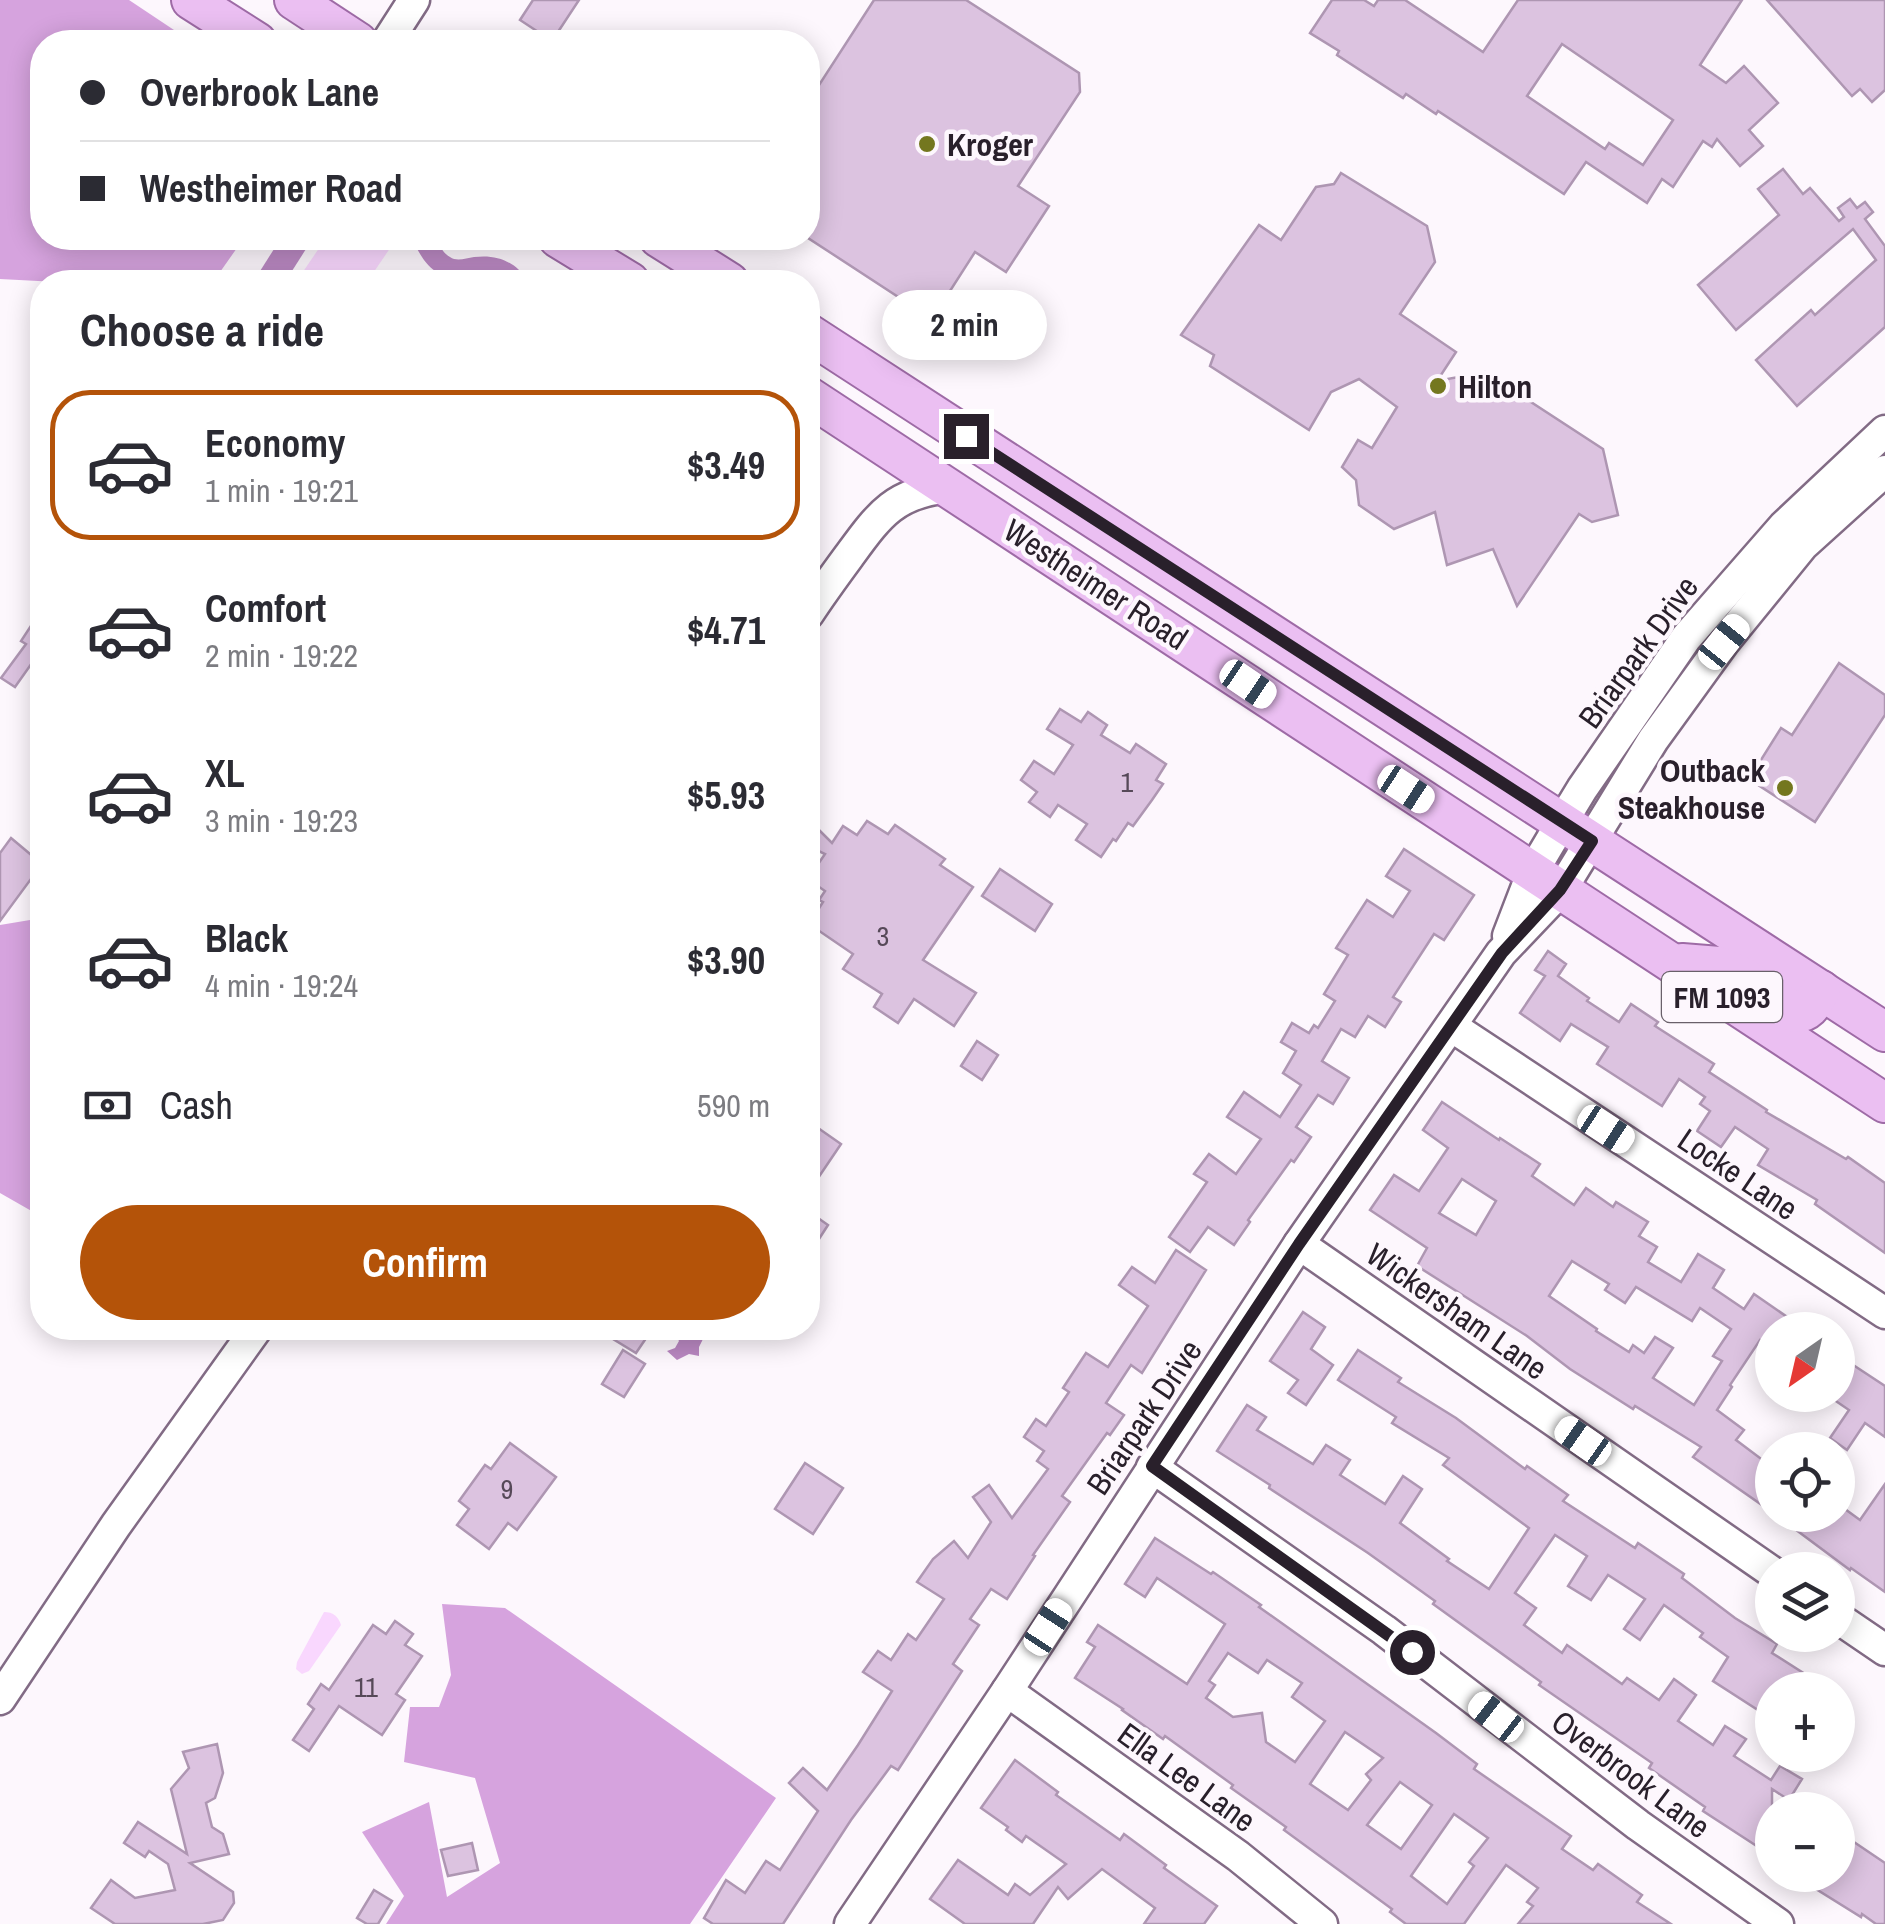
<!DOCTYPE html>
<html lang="en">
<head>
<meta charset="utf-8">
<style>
  body { margin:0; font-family:"Archivo Narrow",sans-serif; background:#f7f7f7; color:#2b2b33; height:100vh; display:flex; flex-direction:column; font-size:38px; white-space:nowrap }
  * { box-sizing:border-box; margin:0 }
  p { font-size:32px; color:#7c7c81 }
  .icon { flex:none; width:55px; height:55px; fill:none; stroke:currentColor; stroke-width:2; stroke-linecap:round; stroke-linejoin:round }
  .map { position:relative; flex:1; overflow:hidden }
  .details { position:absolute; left:30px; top:270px; width:790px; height:1070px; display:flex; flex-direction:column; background:#fff; border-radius:40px; box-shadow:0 5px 25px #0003 }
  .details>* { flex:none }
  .banner { position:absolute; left:30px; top:30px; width:790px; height:220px; border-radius:40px; box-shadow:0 5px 25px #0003; display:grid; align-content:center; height:220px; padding:0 50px; background:#fff }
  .needle { width:65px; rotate:214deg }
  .fabs { position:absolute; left:1755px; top:1312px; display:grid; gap:20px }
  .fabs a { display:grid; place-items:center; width:100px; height:100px; border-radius:50%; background:#fff; box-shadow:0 5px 25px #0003; font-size:50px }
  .end { position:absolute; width:45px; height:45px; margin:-22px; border:12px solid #29202b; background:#fff; box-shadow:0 0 0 5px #fff }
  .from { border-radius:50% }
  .bubble { position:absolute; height:70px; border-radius:35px; background:#fff; box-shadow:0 5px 25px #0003; font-size:32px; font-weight:700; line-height:70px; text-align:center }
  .car { position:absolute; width:30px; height:60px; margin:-30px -15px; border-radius:12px; box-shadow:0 0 8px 2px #0007; background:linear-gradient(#fff 24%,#345 0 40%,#fff 0 76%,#345 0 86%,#fff 0) }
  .banner b { display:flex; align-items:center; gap:35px; height:95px; font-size:38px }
  .banner b+b { border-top:2px solid #e1e1e2 }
  .banner i { width:25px; height:25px; background:#2b2b33 }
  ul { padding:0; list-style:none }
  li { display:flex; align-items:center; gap:30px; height:150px; margin:0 20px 15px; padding:0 30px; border:5px solid transparent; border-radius:40px }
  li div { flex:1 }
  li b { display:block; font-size:38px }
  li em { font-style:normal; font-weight:700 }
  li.current { border-color:#b45309 }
  li>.icon { width:90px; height:90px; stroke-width:1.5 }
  h2 { padding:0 50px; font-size:45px; line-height:120px }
  .pay { display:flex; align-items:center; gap:25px; height:110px; padding:0 50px; font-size:38px }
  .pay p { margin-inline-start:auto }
  .action { display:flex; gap:20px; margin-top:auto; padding:20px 50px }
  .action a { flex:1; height:115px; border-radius:60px; background:#b45309; color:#fff; font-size:40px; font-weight:700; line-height:115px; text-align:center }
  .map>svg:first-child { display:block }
</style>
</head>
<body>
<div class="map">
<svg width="1885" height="1924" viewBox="0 0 1885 1924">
  <rect width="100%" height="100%" fill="#fdf7fd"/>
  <g fill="#f9d7fe">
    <polygon points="326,238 397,238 367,282 296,282"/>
    <path d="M 324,1612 C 333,1612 338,1616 341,1625 L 309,1671 L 302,1674 L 296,1669 L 297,1662 Z"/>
  </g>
  <g fill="#d6a3de">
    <polygon points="0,0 129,0 192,42 42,42 42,238 244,238 213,282 57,282 0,279"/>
    <polygon points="42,918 42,1217 0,1193 0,925"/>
    <polygon points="442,1604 505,1608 776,1798 690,1924 386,1924 404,1896 362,1832 429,1802 447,1897 500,1863 475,1778 404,1762 410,1707 439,1707 451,1675"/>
  </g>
  <g fill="#ba88c2">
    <polygon points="281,238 313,238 285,282 255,282 255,279"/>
    <path d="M 412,238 L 436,238 C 438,244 443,253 450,257 C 457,262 466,258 474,257 C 498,254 516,262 529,282 L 499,282 C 491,276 486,277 476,278 C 440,282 426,270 412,238 Z"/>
    <polygon points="692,1328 722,1328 723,1332 704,1337 699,1347 699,1356 689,1354 677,1360 667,1351 675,1348 679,1341 676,1336 687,1336 691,1333"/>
  </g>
  <g fill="#dcc3e0" stroke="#ae96b2" stroke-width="2.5" fill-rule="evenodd">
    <polygon points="533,0 579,0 552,41 520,20"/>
    <polygon points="874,0 966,0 1079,73 1080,92 1018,186 1049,206 1006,272 975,252 932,319 808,238 808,102"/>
    <path d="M 1332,0 L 1364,0 L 1374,6 L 1378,0 L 1405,0 L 1483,52 L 1518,0 L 1742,0 L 1700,65 L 1726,83 L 1744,66 L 1778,103 L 1749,130 L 1763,146 L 1740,166 L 1717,139 L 1712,147 L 1703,141 L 1673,187 L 1662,179 L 1647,203 L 1586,162 L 1564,194 L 1438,111 L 1436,114 L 1406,94 L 1403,98 L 1337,55 L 1339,51 L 1310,33 ZM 1562,44 L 1673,120 L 1643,165 L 1609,143 L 1605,149 L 1527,96 Z"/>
    <polygon points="1767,0 1885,0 1885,90 1872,102 1860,89 1852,96"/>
    <polygon points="1783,169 1803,194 1810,188 1839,221 1844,217 1838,208 1850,199 1857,208 1865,202 1873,212 1865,219 1885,246 1885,327 1797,406 1756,360 1811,310 1815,315 1876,260 1853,229 1736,330 1698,285 1779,215 1758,189"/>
    <polygon points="1341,173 1427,226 1435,262 1400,314 1456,352 1437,381 1485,372 1603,449 1618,515 1592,522 1579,514 1517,606 1493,549 1447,565 1435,512 1394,529 1359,505 1356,480 1342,467 1358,440 1372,448 1397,407 1359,379 1331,392 1309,430 1210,366 1214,355 1181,335 1259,225 1281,240 1316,187 1334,184"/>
    <polygon points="42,609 42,655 39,653 15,687 1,678 26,644 21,641"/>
    <polygon points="1839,663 1885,695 1885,715 1815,822 1749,779 1781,728 1792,735"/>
    <polygon points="1060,709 1081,722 1088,712 1107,725 1101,735 1130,753 1136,744 1166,764 1156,780 1163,784 1152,800 1133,826 1128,823 1116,841 1113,839 1101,857 1076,840 1087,824 1058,805 1050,817 1029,802 1037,792 1021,780 1034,761 1054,774 1073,745 1047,729"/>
    <polygon points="808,819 832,843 843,826 857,835 867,821 888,834 895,825 945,859 940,865 973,887 923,960 976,993 954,1026 914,999 898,1023 874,1007 882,994 843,969 853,954 809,924 823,902 819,900 825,891 812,882 818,873 814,870 825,854 808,846"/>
    <polygon points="11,838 42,864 0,921 0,853"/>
    <polygon points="1404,849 1474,895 1444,940 1434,934 1393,997 1401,1002 1385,1027 1368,1016 1355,1037 1341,1029 1322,1061 1349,1078 1333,1104 1318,1095 1296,1127 1311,1137 1294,1162 1291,1160 1248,1220 1250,1222 1234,1245 1208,1227 1190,1252 1169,1237 1207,1182 1194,1174 1209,1154 1236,1174 1261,1139 1227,1117 1244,1092 1280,1117 1301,1085 1283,1073 1296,1051 1281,1042 1292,1023 1309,1033 1314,1025 1318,1028 1335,1001 1324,994 1348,955 1336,948 1367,900 1393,917 1410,891 1386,876"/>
    <polygon points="1000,869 1052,904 1035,931 982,896"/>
    <polygon points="1548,951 1566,964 1558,976 1589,998 1587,1001 1619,1022 1631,1004 1658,1022 1655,1026 1714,1064 1709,1072 1767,1110 1766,1112 1846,1159 1848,1157 1885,1183 1885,1253 1815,1204 1817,1200 1758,1165 1768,1149 1735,1127 1721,1147 1697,1131 1710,1111 1700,1104 1705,1097 1679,1079 1662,1106 1597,1064 1608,1047 1571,1024 1560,1041 1520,1013 1545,976 1535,970"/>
    <polygon points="977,1041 998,1055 982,1080 961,1066"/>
    <path d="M 1442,1102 L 1499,1140 L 1500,1138 L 1540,1164 L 1532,1176 L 1574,1205 L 1586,1188 L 1613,1207 L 1616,1202 L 1648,1222 L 1639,1236 L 1657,1247 L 1648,1262 L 1681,1282 L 1698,1254 L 1724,1270 L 1713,1288 L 1744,1309 L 1754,1294 L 1806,1330 L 1772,1330 L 1772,1349 L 1760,1340 L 1730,1385 L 1732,1387 L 1717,1410 L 1744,1430 L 1736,1440 L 1772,1467 L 1772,1512 L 1693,1457 L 1701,1447 L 1635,1406 L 1633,1409 L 1570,1369 L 1527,1336 L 1417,1266 L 1427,1248 L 1370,1210 L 1394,1175 L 1419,1191 L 1448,1148 L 1423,1130 ZM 1462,1179 L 1496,1201 L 1476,1235 L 1439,1213 ZM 1572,1261 L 1609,1284 L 1605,1290 L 1625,1303 L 1636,1287 L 1692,1321 L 1700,1308 L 1731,1329 L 1713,1356 L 1722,1361 L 1694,1405 L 1653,1378 L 1673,1348 L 1655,1337 L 1644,1353 L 1633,1345 L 1629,1352 L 1596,1331 L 1597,1329 L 1549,1296 Z"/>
    <polygon points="808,1121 841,1144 808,1193"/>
    <polygon points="808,1211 828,1225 808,1256"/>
    <polygon points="1176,1250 1206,1270 1142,1373 1131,1365 1106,1403 1124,1415 1110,1435 1107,1433 1062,1496 1070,1502 1033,1555 1035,1556 1007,1599 991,1589 970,1619 979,1625 953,1664 962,1671 898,1770 891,1766 851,1820 783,1924 713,1924 704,1918 726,1880 745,1893 766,1861 780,1870 818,1811 789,1783 803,1768 827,1790 858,1745 892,1691 863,1672 878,1651 891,1660 908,1634 916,1640 944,1599 917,1582 933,1559 954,1541 968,1558 991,1522 973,1497 989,1485 1012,1518 1048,1469 1037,1461 1044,1451 1024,1437 1036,1419 1046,1426 1069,1392 1063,1388 1086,1353 1108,1367 1148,1306 1119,1285 1132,1267 1155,1283"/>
    <polygon points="1303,1312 1325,1327 1311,1349 1333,1365 1306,1405 1288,1393 1298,1380 1270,1361"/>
    <polygon points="595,1328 653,1328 636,1353"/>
    <polygon points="623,1350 645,1364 624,1397 602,1384"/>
    <polygon points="1358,1350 1401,1378 1398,1382 1456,1418 1525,1469 1527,1466 1568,1495 1563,1501 1635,1548 1638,1543 1684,1574 1682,1578 1735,1618 1777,1644 1772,1653 1830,1690 1772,1690 1772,1695 1761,1712 1713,1681 1728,1657 1700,1637 1703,1633 1664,1605 1640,1640 1624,1629 1645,1599 1608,1575 1591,1600 1568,1586 1587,1556 1555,1535 1515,1593 1536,1608 1524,1625 1562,1653 1567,1645 1622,1684 1627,1678 1659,1700 1674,1679 1696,1695 1678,1721 1713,1745 1725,1726 1746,1739 1734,1756 1771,1780 1780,1766 1802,1779 1789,1800 1772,1789 1772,1856 1703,1811 1705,1807 1649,1768 1652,1763 1539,1685 1541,1682 1433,1604 1435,1601 1368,1553 1269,1488 1270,1485 1217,1451 1247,1405 1266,1417 1257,1430 1313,1464 1326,1445 1350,1460 1340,1475 1385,1504 1403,1476 1422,1489 1400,1523 1449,1559 1447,1561 1489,1589 1529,1528 1443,1465 1449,1458 1392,1423 1396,1417 1338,1380"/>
    <polygon points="1838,1355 1885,1386 1885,1437 1865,1423 1847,1450 1830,1438 1849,1410 1827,1395 1838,1395"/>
    <polygon points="510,1443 556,1477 517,1530 508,1523 489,1549 457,1525 469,1509 459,1501 485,1465 491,1469"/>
    <polygon points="805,1463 843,1488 813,1534 775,1509"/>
    <polygon points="1885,1484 1885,1592 1851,1568 1850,1570 1776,1515 1838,1515 1838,1504 1860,1520"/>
    <path d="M 1155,1538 L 1211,1574 L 1213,1572 L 1261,1605 L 1259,1607 L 1436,1733 L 1477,1764 L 1474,1769 L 1571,1836 L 1562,1849 L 1593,1870 L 1598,1864 L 1642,1895 L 1637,1902 L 1671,1924 L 1518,1924 L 1533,1906 L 1527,1902 L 1538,1888 L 1506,1865 L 1464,1924 L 1406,1924 L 1390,1912 L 1392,1909 L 1284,1830 L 1286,1827 L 1231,1788 L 1233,1785 L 1165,1736 L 1163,1739 L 1122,1710 L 1123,1709 L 1075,1678 L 1095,1647 L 1087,1642 L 1098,1625 L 1187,1684 L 1225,1624 L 1157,1578 L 1145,1597 L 1125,1584 ZM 1228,1653 L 1258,1673 L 1267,1660 L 1302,1683 L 1292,1697 L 1325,1721 L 1295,1762 L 1266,1742 L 1262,1713 L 1233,1717 L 1206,1698 L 1215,1685 L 1209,1681 ZM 1345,1732 L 1383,1758 L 1366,1774 L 1371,1780 L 1348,1810 L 1310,1784 ZM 1400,1782 L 1432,1805 L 1401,1849 L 1367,1825 ZM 1454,1814 L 1488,1838 L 1469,1862 L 1474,1866 L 1447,1904 L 1411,1876 Z"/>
    <polygon points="395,1621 413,1634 405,1645 422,1656 396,1694 405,1700 382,1735 339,1706 309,1751 293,1740 314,1709 308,1704 321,1684 329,1690 373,1625 386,1634"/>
    <polygon points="217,1744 223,1773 215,1798 206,1803 212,1827 223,1834 229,1854 190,1863 233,1892 234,1903 223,1920 203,1924 115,1924 91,1908 111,1880 135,1898 175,1890 168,1864 149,1851 145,1857 124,1843 138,1822 187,1854 171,1789 189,1768 183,1752"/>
    <polygon points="1015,1760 1058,1792 1056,1795 1120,1840 1124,1834 1166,1865 1164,1868 1217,1906 1204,1924 1144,1924 1155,1908 1102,1869 1068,1899 1058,1887 1033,1924 965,1924 930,1899 958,1860 1008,1895 1015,1884 1030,1895 1066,1864 1026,1836 1022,1842 1006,1830 1008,1827 981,1808"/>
    <polygon points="1848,1838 1885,1863 1885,1924 1876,1924 1862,1914 1861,1917 1816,1889 1817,1887 1799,1875 1838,1875 1838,1854"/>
    <polygon points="472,1843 478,1870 448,1876 441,1850"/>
    <polygon points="374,1890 392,1901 378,1924 367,1924 357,1918"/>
  </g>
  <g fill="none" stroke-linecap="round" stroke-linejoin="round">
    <g stroke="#826b85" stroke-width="35">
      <g id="minor">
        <polyline points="387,42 414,0"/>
        <path d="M 808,614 C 821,594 835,575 849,556 C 879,515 894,493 948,487"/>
        <polyline points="1508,936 1533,871 1562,822 1582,789 1686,638 1784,526 1885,431"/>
        <polyline points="1451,1026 1885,1313"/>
        <polyline points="1299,1244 1772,1572"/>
        <polyline points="1152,1467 1384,1630 1638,1825 1778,1924"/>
        <polyline points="1838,1618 1885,1650"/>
        <polyline points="1007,1691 1238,1856 1322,1924"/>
        <polyline points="0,1699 116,1525 257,1328"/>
        <polyline points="850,1924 1007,1691 1299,1244 1501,953 1561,890 1653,740 1724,642 1803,545 1885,471"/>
      </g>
    </g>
    <g stroke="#9e6ba6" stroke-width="42">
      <g id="major">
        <polyline points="191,0 257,42"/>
        <polyline points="294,0 358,42"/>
        <polyline points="558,238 630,282"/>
        <polyline points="659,238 729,282"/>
        <polyline points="808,333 1885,1032"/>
        <polyline points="808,396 1885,1103"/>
        <path d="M 1682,963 L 1719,966 L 1742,976 L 1796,1013 C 1810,1013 1814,1001 1821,990"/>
      </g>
    </g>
    <use href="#minor" stroke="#fff" stroke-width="30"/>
    <use href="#major" stroke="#ebbff2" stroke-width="38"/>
  </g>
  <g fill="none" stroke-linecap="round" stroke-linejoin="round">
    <polyline stroke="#29202b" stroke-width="12" points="966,436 1592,841 1560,890 1502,953 1299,1244 1152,1466 1412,1652"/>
  </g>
  <g fill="#74771f" stroke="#fdf7fd" stroke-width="4">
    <circle cx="927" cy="144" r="10"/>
    <circle cx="1438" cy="386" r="10"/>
    <circle cx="1785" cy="788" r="10"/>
  </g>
  <g text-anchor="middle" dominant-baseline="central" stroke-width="9" stroke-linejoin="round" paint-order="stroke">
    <g font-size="28" fill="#564958">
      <text x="1127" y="782">1</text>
      <text x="883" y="936">3</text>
      <text x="507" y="1489">9</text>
      <text x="366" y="1687">11</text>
    </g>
    <rect fill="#fdf7fd" stroke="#69606a" stroke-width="2.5" x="1662" y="972" width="120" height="50" rx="8"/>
    <g font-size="30" font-weight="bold" fill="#29202b">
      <text x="1722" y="997">FM 1093</text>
    </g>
    <g font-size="32" font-weight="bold" fill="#29202b" stroke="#fdf7fd" text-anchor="start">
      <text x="947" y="144">Kroger</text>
      <text x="1458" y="386">Hilton</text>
      <text x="1765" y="770" text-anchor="end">Outback<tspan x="1765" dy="37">Steakhouse</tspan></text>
    </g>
    <g font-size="32" fill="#29202b" stroke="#fdf7fd">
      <text transform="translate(1096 584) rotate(33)">Westheimer Road</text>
      <text transform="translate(1638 652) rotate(-54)">Briarpark Drive</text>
      <text transform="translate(1738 1174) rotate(34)">Locke Lane</text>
      <text transform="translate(1457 1311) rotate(35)">Wickersham Lane</text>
      <text transform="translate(1144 1417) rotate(-56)">Briarpark Drive</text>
      <text transform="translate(1631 1774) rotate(37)">Overbrook Lane</text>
      <text transform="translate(1187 1777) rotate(36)">Ella Lee Lane</text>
    </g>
  </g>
</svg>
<div class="fabs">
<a><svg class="needle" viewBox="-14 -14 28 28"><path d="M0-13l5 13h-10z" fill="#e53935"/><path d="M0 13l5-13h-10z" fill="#7c7c81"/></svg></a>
<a><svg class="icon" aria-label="locate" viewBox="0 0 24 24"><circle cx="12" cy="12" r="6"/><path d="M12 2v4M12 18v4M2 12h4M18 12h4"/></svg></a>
<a><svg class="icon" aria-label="layers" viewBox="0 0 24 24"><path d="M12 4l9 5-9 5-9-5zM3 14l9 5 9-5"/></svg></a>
<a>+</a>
<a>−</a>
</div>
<i class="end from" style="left:1412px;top:1652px"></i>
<i class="end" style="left:966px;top:436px"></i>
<div class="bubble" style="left:882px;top:290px;width:165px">2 min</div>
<i class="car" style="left:1724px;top:642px;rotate:39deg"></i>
<i class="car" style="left:1248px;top:684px;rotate:124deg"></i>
<i class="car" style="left:1406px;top:789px;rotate:123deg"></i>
<i class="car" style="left:1606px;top:1129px;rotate:123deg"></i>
<i class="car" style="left:1583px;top:1441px;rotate:305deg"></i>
<i class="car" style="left:1048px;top:1627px;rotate:33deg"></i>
<i class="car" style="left:1496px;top:1717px;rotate:308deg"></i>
<div class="banner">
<b><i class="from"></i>Overbrook Lane</b>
<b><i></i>Westheimer Road</b>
</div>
<section class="details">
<h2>Choose a ride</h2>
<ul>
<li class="current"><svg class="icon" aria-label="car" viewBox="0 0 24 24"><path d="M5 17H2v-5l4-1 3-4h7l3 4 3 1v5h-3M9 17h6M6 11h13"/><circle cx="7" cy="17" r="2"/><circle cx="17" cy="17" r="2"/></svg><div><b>Economy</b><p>1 min · 19:21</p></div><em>$3.49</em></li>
<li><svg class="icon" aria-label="car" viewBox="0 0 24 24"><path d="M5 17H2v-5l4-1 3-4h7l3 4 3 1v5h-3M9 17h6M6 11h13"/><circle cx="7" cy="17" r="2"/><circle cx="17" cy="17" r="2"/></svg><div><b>Comfort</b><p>2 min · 19:22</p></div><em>$4.71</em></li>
<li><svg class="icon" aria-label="car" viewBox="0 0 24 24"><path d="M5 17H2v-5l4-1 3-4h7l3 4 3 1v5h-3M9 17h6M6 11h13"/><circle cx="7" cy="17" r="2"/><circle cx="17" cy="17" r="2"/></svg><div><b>XL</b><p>3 min · 19:23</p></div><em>$5.93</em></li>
<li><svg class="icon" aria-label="car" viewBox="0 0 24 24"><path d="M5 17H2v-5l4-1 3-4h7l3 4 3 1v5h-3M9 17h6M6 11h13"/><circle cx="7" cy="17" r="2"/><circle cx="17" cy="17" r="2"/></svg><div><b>Black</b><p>4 min · 19:24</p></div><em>$3.90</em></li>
</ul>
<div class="pay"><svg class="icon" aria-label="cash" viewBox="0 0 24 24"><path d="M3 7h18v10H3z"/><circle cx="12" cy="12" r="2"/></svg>Cash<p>590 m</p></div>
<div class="action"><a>Confirm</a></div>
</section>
</div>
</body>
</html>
